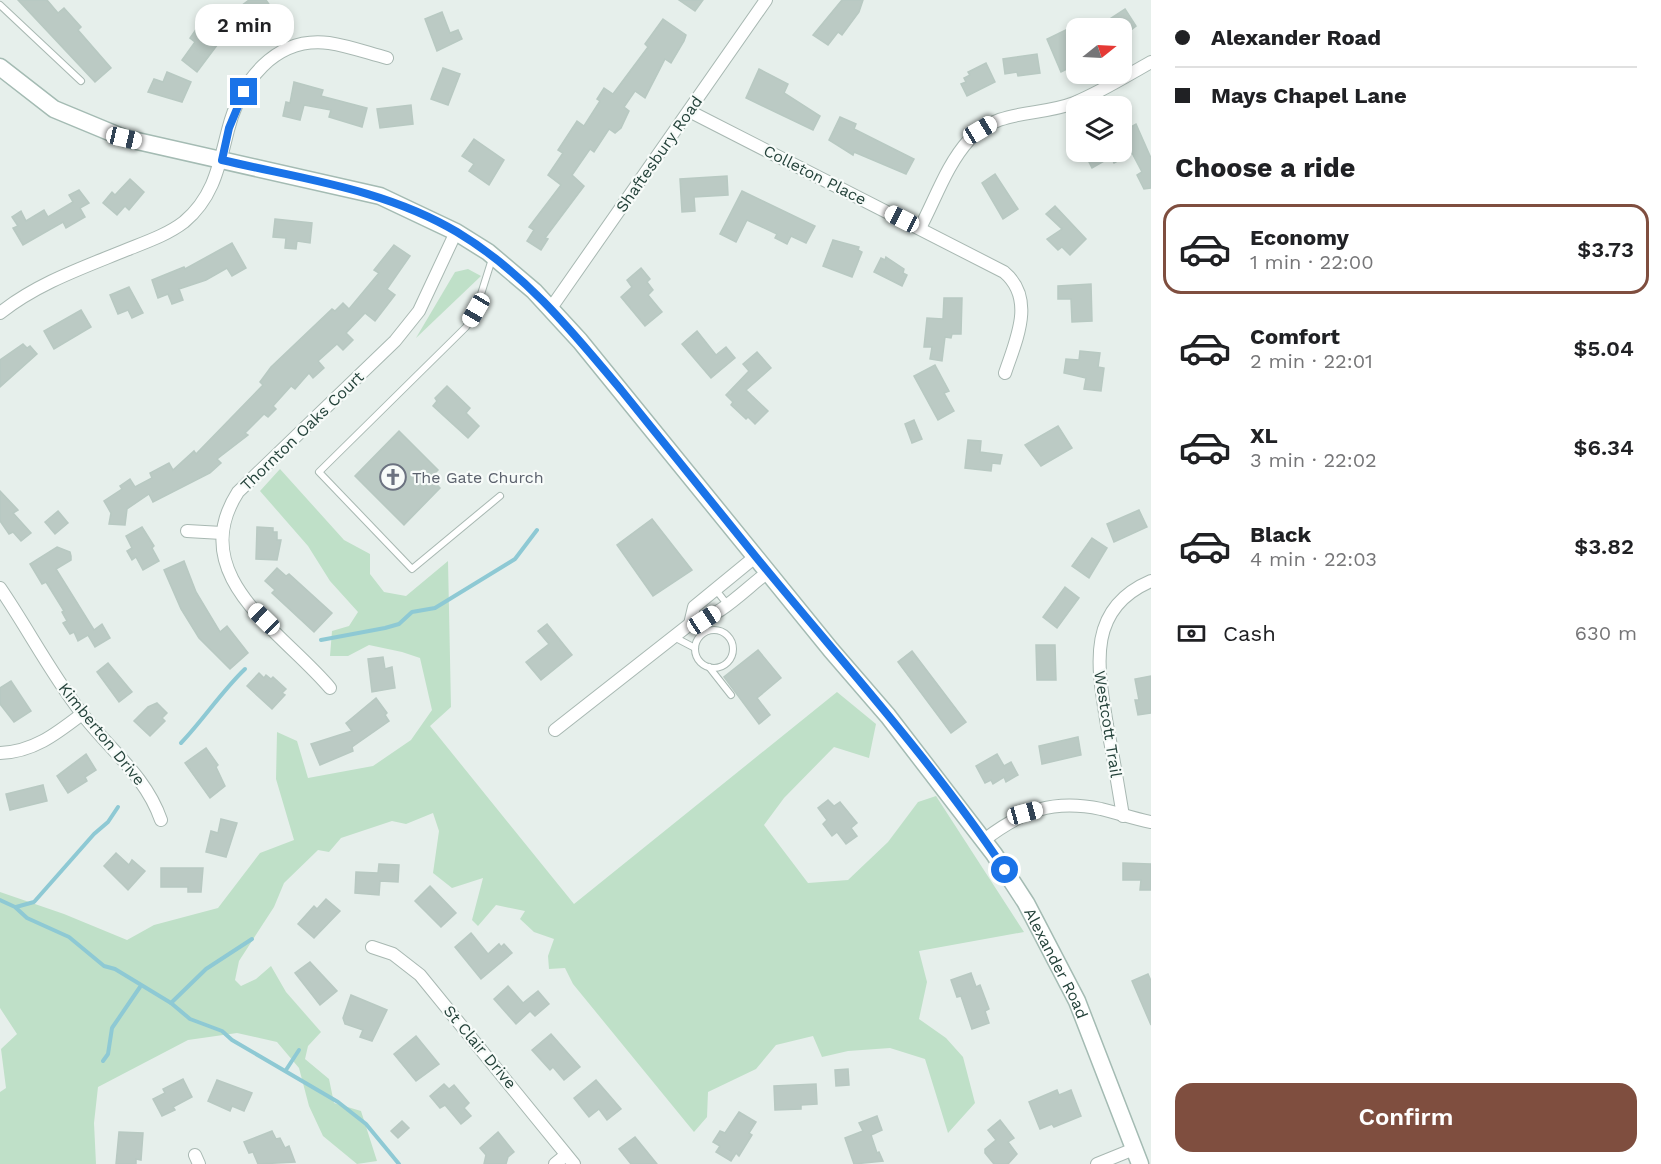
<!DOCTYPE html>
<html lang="en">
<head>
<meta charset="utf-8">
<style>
  body { margin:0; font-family:"Work Sans",sans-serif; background:#f2f2f2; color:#202124; height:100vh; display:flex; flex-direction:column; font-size:22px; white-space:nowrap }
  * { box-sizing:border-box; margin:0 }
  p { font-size:20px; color:#757577 }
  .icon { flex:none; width:33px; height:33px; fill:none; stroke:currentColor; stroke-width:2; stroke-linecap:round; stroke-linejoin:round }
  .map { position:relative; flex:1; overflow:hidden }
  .drawer { display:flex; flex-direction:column; background:#fff; width:510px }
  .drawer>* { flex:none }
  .guide { display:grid; align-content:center; height:132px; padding:0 24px; background:#fff }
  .needle { width:39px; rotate:72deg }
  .fabs { position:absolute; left:1066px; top:18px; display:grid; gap:12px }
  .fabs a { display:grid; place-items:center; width:66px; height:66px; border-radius:12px; background:#fff; box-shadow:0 3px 9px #0003; font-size:30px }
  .end { position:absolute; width:27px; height:27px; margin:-14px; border:8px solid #1a73e8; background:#fff; box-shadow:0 0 0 3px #fff }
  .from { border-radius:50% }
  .bubble { position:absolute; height:42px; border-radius:18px; background:#fff; box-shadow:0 3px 9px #0003; font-size:20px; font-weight:600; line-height:42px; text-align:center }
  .car { position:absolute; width:18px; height:36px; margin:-18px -9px; border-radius:8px; box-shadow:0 0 4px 2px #0007; background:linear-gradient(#fff 24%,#345 0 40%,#fff 0 76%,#345 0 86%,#fff 0) }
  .guide b { display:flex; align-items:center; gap:21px; height:57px; font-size:22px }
  .guide b+b { border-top:2px solid #e0e0e0 }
  .guide i { width:15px; height:15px; background:#202124 }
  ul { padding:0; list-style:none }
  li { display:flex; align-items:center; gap:18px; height:90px; margin:0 12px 9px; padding:0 12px; border:3px solid transparent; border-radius:18px }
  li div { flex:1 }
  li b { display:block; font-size:22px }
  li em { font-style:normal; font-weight:600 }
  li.on { border-color:#7f4e3f }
  li>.icon { width:54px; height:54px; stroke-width:1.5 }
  h2 { padding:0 24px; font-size:27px; line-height:72px }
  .pay { display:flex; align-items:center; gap:15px; height:66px; padding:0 24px; font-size:22px }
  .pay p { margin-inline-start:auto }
  .cta { display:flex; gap:12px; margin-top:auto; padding:12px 24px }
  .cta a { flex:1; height:69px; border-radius:18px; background:#7f4e3f; color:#fff; font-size:24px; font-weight:600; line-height:69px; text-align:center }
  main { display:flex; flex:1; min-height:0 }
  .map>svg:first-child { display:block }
</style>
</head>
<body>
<main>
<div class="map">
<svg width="1151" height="1164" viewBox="0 0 1151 1164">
  <rect width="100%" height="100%" fill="#e6efeb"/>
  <g fill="#bfe0c8">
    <polygon points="468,269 481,276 416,338 455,272"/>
    <polygon points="280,469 344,540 370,554 370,574 384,592 406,596 448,561 451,707 430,726 574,904 837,692 876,724 869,758 834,747 784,798 764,825 808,883 848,880 888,842 918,802 936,796 1024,932 919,951 927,982 919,1019 946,1038 963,1057 975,1103 948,1133 925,1059 890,1048 848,1051 822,1057 813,1036 776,1045 756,1069 708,1092 707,1117 694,1132 573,984 565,968 549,969 548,956 554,939 534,932 520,919 525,911 496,905 478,926 472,920 483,878 452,888 433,873 439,831 433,813 406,824 392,821 341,838 329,852 318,850 284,883 274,907 239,961 235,980 241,986 256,979 271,966 286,992 321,1032 308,1046 305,1059 329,1079 334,1103 361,1111 377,1161 357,1164 323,1136 309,1106 299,1068 277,1042 237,1033 188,1040 98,1087 94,1123 96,1164 0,1164 0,1092 6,1088 1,1049 17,1034 0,1008 0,892 64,914 127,940 154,925 218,908 260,853 294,840 276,779 277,732 297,741 308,778 373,766 411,740 432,710 420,658 402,652 369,645 348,656 330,656 332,631 349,626 358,612 330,581 308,546 260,491"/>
  </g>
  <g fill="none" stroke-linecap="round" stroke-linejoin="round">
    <g stroke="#8ec9d4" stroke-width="4">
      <polyline points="321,640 385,628 399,624 412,612 435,608 515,559 537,530"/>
      <path d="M 181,743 C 204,719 221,692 245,669"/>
      <polyline points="0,900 15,907 27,918 69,937 104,966 115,969 171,1003 190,1019 222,1031 232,1040 338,1102 366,1124 399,1164"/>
      <polyline points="16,907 34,902 94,834 108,822 118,807"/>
      <polyline points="171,1003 206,969 252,939"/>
      <polyline points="103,1061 108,1054 112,1028 140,987"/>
      <polyline points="286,1070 299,1050"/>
    </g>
  </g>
  <g fill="#bbcac4" stroke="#b8c9c2" stroke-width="1.5">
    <polygon points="18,0 47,0 58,13 64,8 81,27 78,30 111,68 95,82"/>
    <polygon points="249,0 266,0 271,7 244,27 233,12"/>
    <polygon points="679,0 703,0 695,11"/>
    <polygon points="842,0 863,0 859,12 842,35 838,32 828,45 813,35"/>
    <polygon points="1125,9 1136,26 1122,37 1122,28 1096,28"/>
    <polygon points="442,12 450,33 458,30 462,39 437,51 425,19"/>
    <polygon points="663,19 686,35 684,41 671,63 665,59 645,98 635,91 624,107 629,111 621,128 615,133 609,129 594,152 590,149 572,175 584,186 545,238 548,239 541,250 527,241 534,230 529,227 561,185 548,175 563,153 558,150 577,121 584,126 600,101 597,99 604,88 613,94 648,47 645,44"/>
    <polygon points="1074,26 1077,32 1077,64 1061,72 1047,39"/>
    <polygon points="197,28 218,44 197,72 182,60 195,42 190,38"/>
    <polygon points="1037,54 1040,73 1018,76 1017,72 1005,74 1003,59"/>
    <polygon points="986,63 995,82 967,96 961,84 966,82 964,78 970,75 968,72"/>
    <polygon points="443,68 460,74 448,105 431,99"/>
    <polygon points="759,69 788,84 784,93 820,116 813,130 746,98"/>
    <polygon points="167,72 191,82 182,102 148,92 154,79 163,82"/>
    <polygon points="294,82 323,90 321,96 367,108 362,127 329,117 331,110 304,105 300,120 283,116 286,102 290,103"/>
    <polygon points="411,105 413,124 380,128 377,109"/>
    <polygon points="840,117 856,124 854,129 914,159 906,174 854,152 853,155 829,140"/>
    <polygon points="1136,124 1151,158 1151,188 1144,189 1137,175 1142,172 1132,153 1114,163 1111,157 1092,168 1084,152 1122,152 1122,132"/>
    <polygon points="474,139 504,160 489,185 469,171 474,164 462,156"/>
    <polygon points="995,174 1018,209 1003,219 982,183"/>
    <polygon points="727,176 728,195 694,197 695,211 682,212 680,179"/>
    <polygon points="130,179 144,192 129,210 125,206 117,215 103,203 112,192 115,195"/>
    <polygon points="79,190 89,203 80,208 85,217 66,228 63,222 23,245 13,228 18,226 12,217 21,211 26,221 44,210 48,217 73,202 69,195"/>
    <polygon points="742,191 815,226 806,243 791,236 787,244 775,238 777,234 747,220 736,242 720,234"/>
    <polygon points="1055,206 1086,239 1070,255 1062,247 1058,250 1047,239 1062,229 1046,214"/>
    <polygon points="275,219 312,223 310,243 297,241 296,249 285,248 286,238 273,237"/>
    <polygon points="833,240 859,247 858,250 862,252 852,277 823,266"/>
    <polygon points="232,243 246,268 232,276 227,268 206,280 179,289 183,300 172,304 168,294 158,298 152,280 184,267 185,269"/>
    <polygon points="394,245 410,256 387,289 395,295 375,321 365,313 346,333 353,340 343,350 337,344 318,361 324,368 313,378 309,373 295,389 291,386 273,406 276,409 268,417 264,414 245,433 248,435 217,459 221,463 210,473 153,502 149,494 127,509 125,525 109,524 111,513 104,501 122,489 120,486 130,479 135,487 152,478 150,473 169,463 173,470 194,451 196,454 263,385 260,382 271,367 332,309 335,311 343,303 349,309 379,273 374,270"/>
    <polygon points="886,257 904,269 903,273 907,275 902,286 874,272 881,258 885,260"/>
    <polygon points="641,268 650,279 647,282 653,290 648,295 662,312 645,326 621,297 632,287 627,280"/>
    <polygon points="1091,284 1092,321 1072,322 1071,299 1058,299 1058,286"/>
    <polygon points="129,287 143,313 132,318 128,310 118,314 110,295"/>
    <polygon points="944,298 962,298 961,334 952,334 951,338 945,337 942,361 930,359 932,347 924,347 927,318 943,319"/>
    <polygon points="81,310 91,327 54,349 44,331"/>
    <polygon points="697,331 716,355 726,347 735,358 711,378 682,344"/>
    <polygon points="23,344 27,348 30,346 37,354 0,387 0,360"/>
    <polygon points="1080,351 1100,353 1098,367 1104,368 1101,391 1084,389 1086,378 1064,373 1066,359 1079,360"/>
    <polygon points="757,352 771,368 746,390 768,411 755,424 748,417 746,419 731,405 733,402 726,395 749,371 743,364"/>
    <polygon points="935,365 949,391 944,393 954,411 938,420 914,376"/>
    <polygon points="447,386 470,408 466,413 479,426 468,438 433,406 437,401 435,398"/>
    <polygon points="914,420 922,439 912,443 905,424"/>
    <polygon points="1058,426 1072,448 1041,466 1025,445"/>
    <polygon points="399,431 438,470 430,478 440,488 404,525 355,476"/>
    <polygon points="968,440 981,441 980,452 1002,455 1000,464 992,463 991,471 965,468"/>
    <polygon points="0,491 18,510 13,513 31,533 21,541 13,532 9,534 0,521"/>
    <polygon points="1139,510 1147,527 1114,542 1107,524"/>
    <polygon points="58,511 68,523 55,534 45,522"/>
    <polygon points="652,519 692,570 653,596 617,545"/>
    <polygon points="142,527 154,546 152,548 159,561 143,570 136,557 132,560 127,551 132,548 126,536"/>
    <polygon points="257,527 273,528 273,532 277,532 277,540 281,540 277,560 256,559"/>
    <polygon points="1092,538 1107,548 1089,578 1072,566"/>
    <polygon points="57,547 70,552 71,556 71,560 56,569 94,630 102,624 110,638 95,647 88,635 78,641 74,632 70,634 63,623 67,621 62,612 64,611 46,582 42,584 30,564"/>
    <polygon points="184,561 196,592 220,632 227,626 248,653 230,669 199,638 181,609 164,570"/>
    <polygon points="277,568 286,576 289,574 332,613 314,632 272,593 275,590 265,581"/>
    <polygon points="1065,587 1079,598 1057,628 1043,617"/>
    <polygon points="547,624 572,655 541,680 526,662 549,644 538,631"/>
    <polygon points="1036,645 1055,645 1056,680 1037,680"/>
    <polygon points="758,650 781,678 757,698 770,715 759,724 724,677"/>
    <polygon points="912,651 966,722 951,733 898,662"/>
    <polygon points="383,657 385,669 392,667 395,688 372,692 368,659"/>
    <polygon points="108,663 132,692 119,702 97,672"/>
    <polygon points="259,673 264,678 266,675 271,679 273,677 286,689 282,693 285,695 272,709 247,686"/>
    <polygon points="1151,676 1151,713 1138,715 1135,700 1139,700 1135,679"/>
    <polygon points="11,681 31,711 14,722 0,704 0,688"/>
    <polygon points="376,698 387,713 385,715 389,721 352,747 353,751 320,765 311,744 352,731 346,723"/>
    <polygon points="157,703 167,713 162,718 165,721 150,736 134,721 148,707"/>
    <polygon points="1078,737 1081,755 1042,764 1039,746"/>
    <polygon points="206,748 218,765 216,767 225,786 210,798 185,763"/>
    <polygon points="86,754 96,770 85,777 87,781 68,793 57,776"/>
    <polygon points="997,754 1004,766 1011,762 1018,775 1006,782 1004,777 993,784 991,780 985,783 976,766"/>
    <polygon points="43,785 47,801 10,810 6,794"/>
    <polygon points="828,800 834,806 840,802 857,823 851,828 857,836 846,844 837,832 832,836 823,824 827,820 818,808"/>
    <polygon points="221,819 237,823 226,857 206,852 211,831 218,833"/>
    <polygon points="116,853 129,865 132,860 145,871 128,890 104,866"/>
    <polygon points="1123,863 1151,864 1151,890 1140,890 1141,880 1123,880"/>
    <polygon points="379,864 399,865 398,882 380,881 379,895 355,893 356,872 378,873"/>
    <polygon points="161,868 203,868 201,892 188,892 188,887 161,887"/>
    <polygon points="430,886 456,913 441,927 415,901"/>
    <polygon points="326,899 340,911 314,938 298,924 314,906 317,909"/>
    <polygon points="471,933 488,954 499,944 501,947 504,944 512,953 481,979 455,947"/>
    <polygon points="310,962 337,991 320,1005 295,973"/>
    <polygon points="971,973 976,987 980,985 989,1009 985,1011 989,1023 972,1029 961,996 957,997 951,980"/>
    <polygon points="1148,974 1151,981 1151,1025 1132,981"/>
    <polygon points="508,986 523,1003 538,991 549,1004 535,1016 530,1011 516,1024 494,999"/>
    <polygon points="351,995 387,1010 372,1041 360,1037 363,1030 345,1024 343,1018"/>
    <polygon points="551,1034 580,1067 564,1080 553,1067 550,1070 532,1050"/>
    <polygon points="416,1036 439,1064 416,1081 394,1054"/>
    <polygon points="848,1069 849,1085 836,1086 835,1070"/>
    <polygon points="183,1079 192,1097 173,1107 175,1110 162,1116 153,1099 165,1093 163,1089"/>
    <polygon points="217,1080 252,1093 244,1111 232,1106 230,1111 208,1101"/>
    <polygon points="596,1080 621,1109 607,1120 599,1109 589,1117 574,1098"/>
    <polygon points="444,1084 449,1089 454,1085 469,1103 464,1108 471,1116 461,1124 445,1105 440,1108 430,1096"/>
    <polygon points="816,1084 817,1104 801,1105 801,1109 775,1110 774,1086"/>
    <polygon points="1057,1090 1059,1095 1071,1090 1081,1116 1054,1127 1052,1124 1040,1129 1029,1102"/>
    <polygon points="739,1112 756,1122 749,1133 752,1135 739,1156 736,1153 731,1161 716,1152 720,1146 713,1142 720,1131 725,1133"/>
    <polygon points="877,1116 882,1130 871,1135 877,1153 879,1152 883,1161 854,1164 845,1138 863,1131 859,1123"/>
    <polygon points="1000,1120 1014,1138 1008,1142 1017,1154 1008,1164 994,1164 985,1153 985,1149 996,1140 988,1130"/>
    <polygon points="402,1121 409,1128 398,1138 391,1131"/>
    <polygon points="272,1131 276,1139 280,1138 285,1148 289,1146 295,1162 258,1164 253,1152 249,1153 244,1142"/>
    <polygon points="119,1132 143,1133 141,1160 136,1159 136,1164 116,1164"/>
    <polygon points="498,1132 514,1152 508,1157 506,1164 484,1164 486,1155 480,1148"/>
    <polygon points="635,1137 657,1164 631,1164 619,1149"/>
  </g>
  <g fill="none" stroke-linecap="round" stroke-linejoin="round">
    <g stroke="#a8b8b2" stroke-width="8">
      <g id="lane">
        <polyline points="0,5 81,81"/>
        <polyline points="492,259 476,310 466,327 319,472 412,569 500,496"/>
        <polyline points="716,590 727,604"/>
        <circle cx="714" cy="649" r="19"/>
        <polyline points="674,637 695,648"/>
        <polyline points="709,667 731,695"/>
      </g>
    </g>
    <g stroke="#a8b8b2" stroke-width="14">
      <g id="street">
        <path d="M 689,111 L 1004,272 C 1036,299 1016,340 1005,373"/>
        <path d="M 920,228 C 935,200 947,164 969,140 C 998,108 1038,117 1074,103 C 1101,92 1126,76 1151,62"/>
        <polyline points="551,308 766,0"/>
        <path d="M 0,313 C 38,283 82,268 126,250 C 146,242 167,235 184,222 C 214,197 219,165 228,130 C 240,82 275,36 329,43 C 349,46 368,53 387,58"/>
        <polyline points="187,531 222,533"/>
        <path d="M 0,588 C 28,629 50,672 80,711 C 108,749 145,774 161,820"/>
        <polyline points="690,624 694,607 755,557"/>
        <path d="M 330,688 C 283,632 184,576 238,492 L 395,341 L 419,311 L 456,232"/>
        <path d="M 555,730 L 690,624 C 720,617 744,590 768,572"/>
        <path d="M 0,753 C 33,752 56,734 82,714"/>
        <path d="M 1123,816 C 1118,786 1113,755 1107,725 C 1098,669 1085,609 1151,581"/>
        <path d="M 984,840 C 1022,811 1052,799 1101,809 C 1118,813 1134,819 1151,822"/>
        <polyline points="372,947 393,954 420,975 574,1164"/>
        <polyline points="195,1155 199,1164"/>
        <polyline points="555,1164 566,1155"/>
        <polyline points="1097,1164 1134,1149"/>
      </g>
    </g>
    <g stroke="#a4bbb3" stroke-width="19">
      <g id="secondary">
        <path id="s1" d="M 0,67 L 54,109 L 124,138 L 380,196 L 456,232 L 488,252 L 534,291 L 580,341 L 831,650 L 888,716 L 994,854 L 1026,903 L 1077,1001 L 1140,1164"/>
      </g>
    </g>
    <use href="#lane" stroke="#fff" stroke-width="6"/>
    <use href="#street" stroke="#fff" stroke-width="12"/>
    <use href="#secondary" stroke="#fff" stroke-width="16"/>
  </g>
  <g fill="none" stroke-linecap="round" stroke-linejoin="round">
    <path stroke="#1a73e8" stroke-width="8" d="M 244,92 L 229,128 L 222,160 C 302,179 385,189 457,232 C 524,272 572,331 622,391 C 667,446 711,502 756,557 C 840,660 931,759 1005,870"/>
  </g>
  <defs>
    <g id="church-ring" transform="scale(1.35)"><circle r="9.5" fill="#f7fbf9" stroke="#6b7280" stroke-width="1.5"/><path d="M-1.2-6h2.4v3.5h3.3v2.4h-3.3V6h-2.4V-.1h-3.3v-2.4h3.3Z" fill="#6b7280"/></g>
  </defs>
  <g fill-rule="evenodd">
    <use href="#church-ring" x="393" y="477"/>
  </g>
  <g text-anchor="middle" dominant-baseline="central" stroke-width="4.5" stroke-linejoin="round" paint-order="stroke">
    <g font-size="16" fill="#24423a" stroke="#f7fbf9">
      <text transform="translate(659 154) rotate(-55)">Shaftesbury Road</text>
      <text transform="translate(815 175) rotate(27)">Colleton Place</text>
      <text transform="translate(302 431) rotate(-44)">Thornton Oaks Court</text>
      <text transform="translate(1108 724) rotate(81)">Westcott Trail</text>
      <text transform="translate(102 734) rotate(51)">Kimberton Drive</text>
      <text stroke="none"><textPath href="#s1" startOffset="1442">Alexander Road</textPath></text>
      <text transform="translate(480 1047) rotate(50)">St Clair Drive</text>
    </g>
    <g font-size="16" fill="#5b616d" stroke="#f7fbf9" text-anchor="start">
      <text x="412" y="477">The Gate Church</text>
    </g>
  </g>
</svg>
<div class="fabs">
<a><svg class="needle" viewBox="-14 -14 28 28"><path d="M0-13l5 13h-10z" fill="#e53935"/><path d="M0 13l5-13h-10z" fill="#757577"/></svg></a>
<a><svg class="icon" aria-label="layers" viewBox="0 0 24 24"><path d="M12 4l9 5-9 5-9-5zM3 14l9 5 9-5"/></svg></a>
</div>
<i class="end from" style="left:1005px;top:870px"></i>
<i class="end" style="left:244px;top:92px"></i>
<div class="bubble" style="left:195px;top:4px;width:99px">2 min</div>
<i class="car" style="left:980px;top:130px;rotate:59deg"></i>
<i class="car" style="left:124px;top:138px;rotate:103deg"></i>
<i class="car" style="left:902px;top:219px;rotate:297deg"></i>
<i class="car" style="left:476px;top:310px;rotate:210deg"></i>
<i class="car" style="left:264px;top:619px;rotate:314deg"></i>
<i class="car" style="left:704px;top:620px;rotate:57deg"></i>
<i class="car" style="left:1025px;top:813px;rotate:75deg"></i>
</div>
<section class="drawer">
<div class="guide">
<b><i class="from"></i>Alexander Road</b>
<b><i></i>Mays Chapel Lane</b>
</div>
<h2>Choose a ride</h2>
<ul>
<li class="on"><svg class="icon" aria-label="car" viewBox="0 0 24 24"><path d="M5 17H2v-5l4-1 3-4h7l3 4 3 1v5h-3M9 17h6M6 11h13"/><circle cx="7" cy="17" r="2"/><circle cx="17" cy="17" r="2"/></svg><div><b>Economy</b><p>1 min · 22:00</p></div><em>$3.73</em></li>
<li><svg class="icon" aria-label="car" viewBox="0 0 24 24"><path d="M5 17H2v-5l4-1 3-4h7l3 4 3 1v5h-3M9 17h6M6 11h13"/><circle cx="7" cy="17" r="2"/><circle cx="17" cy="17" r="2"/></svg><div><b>Comfort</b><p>2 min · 22:01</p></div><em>$5.04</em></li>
<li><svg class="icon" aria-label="car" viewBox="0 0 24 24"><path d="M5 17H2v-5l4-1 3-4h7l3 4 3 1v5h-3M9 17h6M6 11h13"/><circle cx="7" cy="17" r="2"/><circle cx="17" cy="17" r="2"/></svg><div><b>XL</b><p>3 min · 22:02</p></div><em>$6.34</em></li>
<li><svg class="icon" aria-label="car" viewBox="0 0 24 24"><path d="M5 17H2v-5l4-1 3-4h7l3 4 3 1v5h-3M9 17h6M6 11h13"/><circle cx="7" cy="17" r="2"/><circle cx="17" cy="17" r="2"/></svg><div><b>Black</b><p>4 min · 22:03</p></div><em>$3.82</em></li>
</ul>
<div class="pay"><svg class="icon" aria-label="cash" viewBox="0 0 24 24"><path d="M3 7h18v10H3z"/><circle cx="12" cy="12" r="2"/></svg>Cash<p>630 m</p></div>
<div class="cta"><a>Confirm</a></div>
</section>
</main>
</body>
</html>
